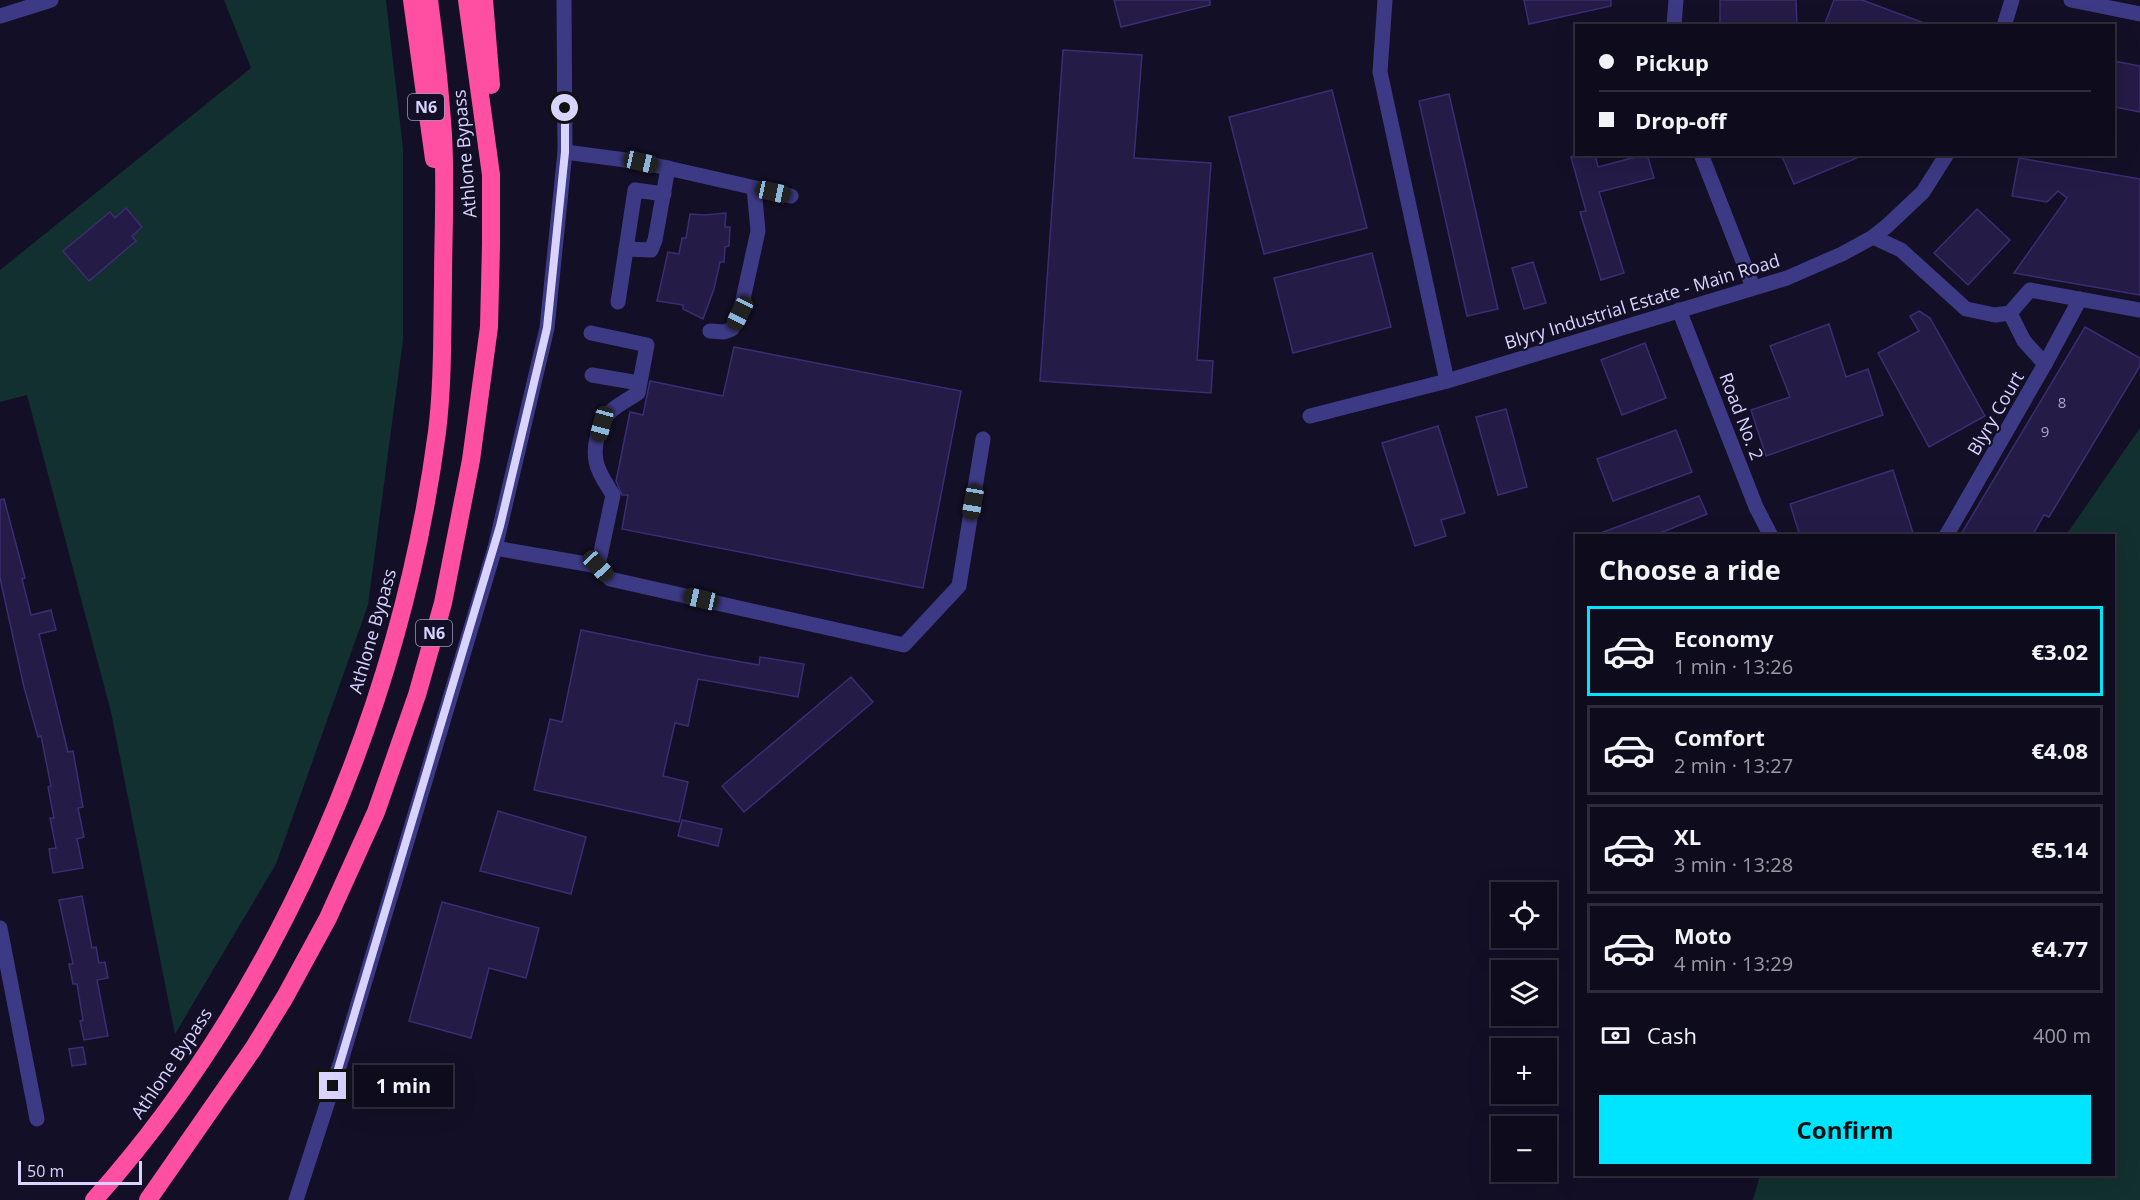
<!DOCTYPE html>
<html lang="en">
<head>
<meta charset="utf-8">
<style>
  body { margin:0; font-family:"Open Sans",sans-serif; background:#1c1929; color:#f1f3f6; height:100vh; display:flex; flex-direction:column; font-size:22px; white-space:nowrap }
  * { box-sizing:border-box; margin:0 }
  p { font-size:20px; color:#9b9ba3 }
  .icon { flex:none; width:33px; height:33px; fill:none; stroke:currentColor; stroke-width:2; stroke-linecap:round; stroke-linejoin:round }
  .map { position:relative; flex:1; overflow:hidden }
  .sheet { position:absolute; left:1575px; top:534px; width:540px; height:642px; display:flex; flex-direction:column; background:#0e0b1c; border-radius:0px; box-shadow:0 6px 24px #0002,0 0 0 2px #2e2b3b }
  .sheet>* { flex:none }
  .top-card { position:absolute; left:1575px; top:24px; width:540px; height:132px; border-radius:0px; box-shadow:0 6px 24px #0002,0 0 0 2px #2e2b3b; display:grid; align-content:center; height:132px; padding:0 24px; background:#0e0b1c }
  .buttons { position:absolute; left:1491px; top:882px; display:grid; gap:12px }
  .buttons a { display:grid; place-items:center; width:66px; height:66px; border-radius:0px; background:#0e0b1c; box-shadow:0 6px 24px #0002,0 0 0 2px #2e2b3b; font-size:30px }
  .scale { position:absolute; left:18px; bottom:15px; width:124px; box-sizing:border-box; padding-left:6px; border:3px solid #d9d4ff; border-top:0; font-size:16px; line-height:21px; white-space:nowrap; color:#d9d4ff; -webkit-text-stroke:4px #130f26; paint-order:stroke }
  .end { position:absolute; width:27px; height:27px; margin:-14px; border:8px solid #d9d4ff; background:#111; box-shadow:0 0 0 3px #111 }
  .from { border-radius:50% }
  .bubble { position:absolute; height:42px; border-radius:0px; background:#0e0b1c; box-shadow:0 6px 24px #0002,0 0 0 2px #2e2b3b; font-size:20px; font-weight:700; line-height:42px; text-align:center }
  .car { position:absolute; width:18px; height:36px; margin:-18px -9px; border-radius:8px; box-shadow:0 0 4px 2px #0007; background:linear-gradient(#222 24%,#8ab4d8 0 40%,#222 0 76%,#8ab4d8 0 86%,#222 0) }
  .top-card b { display:flex; align-items:center; gap:21px; height:57px; font-size:22px }
  .top-card b+b { border-top:2px solid #2e2b3b }
  .top-card i { width:15px; height:15px; background:#f1f3f6 }
  ul { padding:0; list-style:none }
  li { display:flex; align-items:center; gap:18px; height:90px; margin:0 12px 9px; padding:0 12px; border:3px solid #2e2b3b; border-radius:0px }
  li div { flex:1 }
  li b { display:block; font-size:22px }
  li em { font-style:normal; font-weight:700 }
  li.selected { border-color:#00e5ff }
  li>.icon { width:54px; height:54px; stroke-width:1.5 }
  h2 { padding:0 24px; font-size:27px; line-height:72px }
  .pay { display:flex; align-items:center; gap:15px; height:66px; padding:0 24px; font-size:22px }
  .pay p { margin-inline-start:auto }
  .action { display:flex; gap:12px; margin-top:auto; padding:12px 24px }
  .action a { flex:1; height:69px; border-radius:0px; background:#00e5ff; color:#111; font-size:24px; font-weight:700; line-height:69px; text-align:center }
  .map>svg:first-child { display:block }
</style>
</head>
<body>
<div class="map">
<svg width="2140" height="1200" viewBox="0 0 2140 1200">
  <rect width="100%" height="100%" fill="#130f26"/>
  <g fill="#12302f">
    <polygon points="224,0 386,0 403,149 403,340 368,605 276,864 175,1034 111,712 27,395 0,402 0,270 251,68"/>
    <polygon points="2140,428 2140,1200 1753,1200 1760,1175 2114,1174 2114,536 2066,535"/>
  </g>
  <g fill="#241b47" stroke="#3b2d73" stroke-width="1.5">
    <polygon points="1114,0 1210,0 1210,5 1121,27"/>
    <polygon points="1524,0 1611,0 1611,6 1529,24"/>
    <polygon points="1720,0 1796,0 1797,26 1720,26"/>
    <polygon points="1834,0 1862,0 1927,24 1927,26 1824,26"/>
    <polygon points="1063,50 1142,55 1134,158 1211,163 1197,360 1213,361 1211,393 1040,381"/>
    <polygon points="2114,61 2140,66 2140,112 2114,107"/>
    <polygon points="1332,90 1367,228 1264,254 1229,117"/>
    <polygon points="1449,94 1498,309 1467,316 1419,101"/>
    <polygon points="1579,154 1595,154 1598,167 1647,154 1654,178 1599,192 1624,273 1601,280 1580,212 1586,211 1571,157"/>
    <polygon points="1781,154 1864,154 1864,155 1794,184"/>
    <polygon points="2019,158 2140,179 2140,295 2014,273 2067,198 2058,191 2047,202 2012,196"/>
    <polygon points="126,208 142,227 132,236 136,241 89,281 63,251 110,212 115,218"/>
    <polygon points="1977,209 2010,240 1968,285 1934,253"/>
    <polygon points="726,213 725,227 730,227 729,246 725,247 724,262 720,262 714,289 703,319 683,309 683,305 657,301 668,252 679,254 682,238 686,238 690,214 704,215"/>
    <polygon points="1372,253 1391,327 1293,353 1274,278"/>
    <polygon points="1533,262 1546,303 1524,309 1512,268"/>
    <polygon points="1919,311 1930,318 1985,416 1929,447 1878,353 1919,331 1910,316"/>
    <polygon points="1829,324 1846,377 1868,369 1883,415 1766,456 1751,410 1790,397 1770,346"/>
    <polygon points="2085,327 2140,358 2140,366 2049,517 2044,515 2032,536 1960,536"/>
    <polygon points="1645,343 1666,398 1622,415 1601,360"/>
    <polygon points="734,347 961,391 923,588 622,529 628,495 622,495 616,481 630,412 643,415 650,381 723,396"/>
    <polygon points="1506,409 1527,487 1498,495 1476,417"/>
    <polygon points="1438,426 1465,513 1441,520 1446,536 1415,546 1382,443"/>
    <polygon points="1676,430 1692,472 1613,501 1597,459"/>
    <polygon points="1893,470 1914,536 1800,536 1790,504"/>
    <polygon points="1699,496 1707,514 1653,536 1598,536 1598,534"/>
    <polygon points="4,499 25,578 22,579 31,615 51,610 56,630 39,634 68,752 73,751 83,807 78,808 84,837 77,839 83,868 53,873 49,849 56,848 50,818 54,818 48,787 51,786 41,736 38,737 24,687 0,578 0,500"/>
    <polygon points="581,630 708,656 759,665 760,657 804,664 798,697 698,679 688,726 675,723 663,776 688,782 679,822 534,790 550,719 562,722"/>
    <polygon points="851,677 873,702 744,812 722,786"/>
    <polygon points="498,811 586,837 571,894 480,871"/>
    <polygon points="682,820 722,829 718,846 678,836"/>
    <polygon points="82,896 92,948 96,947 99,963 105,962 108,978 97,980 108,1036 84,1040 80,1021 83,1020 77,984 73,984 69,964 73,964 59,900"/>
    <polygon points="442,902 539,928 526,978 489,968 471,1038 409,1021"/>
    <polygon points="83,1047 86,1064 72,1066 69,1049"/>
  </g>
  <g fill="none" stroke-linecap="round" stroke-linejoin="round">
    <g stroke="#3d3a85" stroke-width="15">
      <polyline points="1385,0 1380,72 1447,381"/>
      <polyline points="2071,0 2140,14"/>
      <polyline points="0,16 51,0"/>
      <polyline points="1674,26 1676,0"/>
      <polyline points="2004,26 2012,0"/>
      <polyline points="565,152 641,162 791,196"/>
      <polyline points="1701,154 1753,287"/>
      <polyline points="1873,237 1901,250 1966,309 1995,315 2010,313 2030,290 2140,310"/>
      <polyline points="626,249 651,250 655,240 668,168"/>
      <polyline points="618,302 635,190 664,194"/>
      <polyline points="1679,310 1756,507 1771,536"/>
      <polyline points="2010,313 2024,341 2045,364"/>
      <polyline points="710,331 724,332 732,329 740,313 758,231 754,188"/>
      <path d="M 591,333 L 647,345 L 638,393 C 629,399 617,405 610,412 C 599,424 593,445 596,461 C 598,473 607,485 613,495 L 598,566"/>
      <polyline points="592,375 639,383"/>
      <polyline points="1310,416 1447,381 1787,278 1842,254 1873,237 1887,226 1923,192 1947,154"/>
      <polyline points="1946,536 2045,364 2080,299"/>
      <polyline points="495,548 598,566 610,579 904,645 959,586 983,439"/>
      <polyline points="0,928 37,1119"/>
      <polyline points="296,1200 340,1064 495,548 547,328 565,152 564,0"/>
    </g>
    <g stroke="#ff4fa3" stroke-width="18">
      <polyline points="412,0 434,159"/>
      <polyline points="484,0 491,85"/>
      <path d="M 94,1200 C 279,993 401,706 437,432 C 443,383 442,333 443,284 C 443,234 446,184 443,135 C 440,90 435,45 429,0"/>
      <polyline points="148,1200 253,1049 285,997 328,918 376,812 417,695 443,603 471,460 489,327 491,245 491,175 467,0"/>
    </g>
  </g>
  <g fill="none" stroke-linecap="round" stroke-linejoin="round">
    <polyline stroke="#d9d4ff" stroke-width="8" points="333,1086 500,526 547,328 565,152 565,108"/>
  </g>
  <g text-anchor="middle" dominant-baseline="central" stroke-width="4.5" stroke-linejoin="round" paint-order="stroke">
    <g font-size="15" fill="#aca6d1">
      <text x="2062" y="402">8</text>
      <text x="2045" y="431">9</text>
    </g>
    <g fill="#130f26" stroke="#9e99be" stroke-width="1.5">
      <rect x="408" y="94" width="36" height="26" rx="4.5"/>
      <rect x="416" y="620" width="36" height="26" rx="4.5"/>
    </g>
    <g font-size="16" font-weight="bold" fill="#d9d4ff">
      <text x="426" y="107">N6</text>
      <text x="434" y="633">N6</text>
    </g>
    <g font-size="18" fill="#d9d4ff" stroke="#130f26">
      <text transform="translate(464 154) rotate(-95)">Athlone Bypass</text>
      <text transform="translate(1642 301) rotate(-17)">Blyry Industrial Estate - Main Road</text>
      <text transform="translate(1995 413) rotate(-60)">Blyry Court</text>
      <text transform="translate(1742 416) rotate(69)">Road No. 2</text>
      <text transform="translate(372 631) rotate(-74)">Athlone Bypass</text>
      <text transform="translate(171 1063) rotate(-56)">Athlone Bypass</text>
    </g>
  </g>
</svg>
<div class="buttons">
<a><svg class="icon" aria-label="locate" viewBox="0 0 24 24"><circle cx="12" cy="12" r="6"/><path d="M12 2v4M12 18v4M2 12h4M18 12h4"/></svg></a>
<a><svg class="icon" aria-label="layers" viewBox="0 0 24 24"><path d="M12 4l9 5-9 5-9-5zM3 14l9 5 9-5"/></svg></a>
<a>+</a>
<a>−</a>
</div>
<div class="scale">50 m</div>
<i class="end from" style="left:565px;top:108px"></i>
<i class="end" style="left:333px;top:1086px"></i>
<div class="bubble" style="left:354px;top:1065px;width:99px">1 min</div>
<i class="car" style="left:641px;top:162px;rotate:103deg"></i>
<i class="car" style="left:773px;top:192px;rotate:102deg"></i>
<i class="car" style="left:740px;top:313px;rotate:206deg"></i>
<i class="car" style="left:602px;top:424px;rotate:195deg"></i>
<i class="car" style="left:973px;top:502px;rotate:190deg"></i>
<i class="car" style="left:598px;top:566px;rotate:137deg"></i>
<i class="car" style="left:701px;top:599px;rotate:283deg"></i>
<div class="top-card">
<b><i class="from"></i>Pickup</b>
<b><i></i>Drop-off</b>
</div>
<section class="sheet">
<h2>Choose a ride</h2>
<ul>
<li class="selected"><svg class="icon" aria-label="car" viewBox="0 0 24 24"><path d="M5 17H2v-5l4-1 3-4h7l3 4 3 1v5h-3M9 17h6M6 11h13"/><circle cx="7" cy="17" r="2"/><circle cx="17" cy="17" r="2"/></svg><div><b>Economy</b><p>1 min · 13:26</p></div><em>€3.02</em></li>
<li><svg class="icon" aria-label="car" viewBox="0 0 24 24"><path d="M5 17H2v-5l4-1 3-4h7l3 4 3 1v5h-3M9 17h6M6 11h13"/><circle cx="7" cy="17" r="2"/><circle cx="17" cy="17" r="2"/></svg><div><b>Comfort</b><p>2 min · 13:27</p></div><em>€4.08</em></li>
<li><svg class="icon" aria-label="car" viewBox="0 0 24 24"><path d="M5 17H2v-5l4-1 3-4h7l3 4 3 1v5h-3M9 17h6M6 11h13"/><circle cx="7" cy="17" r="2"/><circle cx="17" cy="17" r="2"/></svg><div><b>XL</b><p>3 min · 13:28</p></div><em>€5.14</em></li>
<li><svg class="icon" aria-label="car" viewBox="0 0 24 24"><path d="M5 17H2v-5l4-1 3-4h7l3 4 3 1v5h-3M9 17h6M6 11h13"/><circle cx="7" cy="17" r="2"/><circle cx="17" cy="17" r="2"/></svg><div><b>Moto</b><p>4 min · 13:29</p></div><em>€4.77</em></li>
</ul>
<div class="pay"><svg class="icon" aria-label="cash" viewBox="0 0 24 24"><path d="M3 7h18v10H3z"/><circle cx="12" cy="12" r="2"/></svg>Cash<p>400 m</p></div>
<div class="action"><a>Confirm</a></div>
</section>
</div>
</body>
</html>
